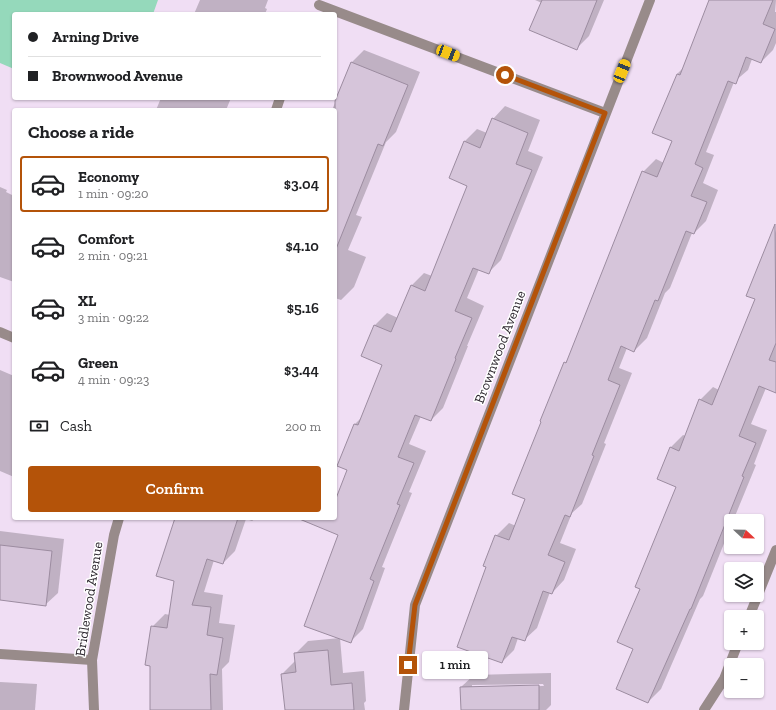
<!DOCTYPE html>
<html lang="en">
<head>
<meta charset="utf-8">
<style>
  body { margin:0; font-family:"Zilla Slab",serif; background:#f2f2f2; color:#202124; height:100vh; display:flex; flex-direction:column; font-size:15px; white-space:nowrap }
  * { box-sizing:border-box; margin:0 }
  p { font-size:13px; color:#757577 }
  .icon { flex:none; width:22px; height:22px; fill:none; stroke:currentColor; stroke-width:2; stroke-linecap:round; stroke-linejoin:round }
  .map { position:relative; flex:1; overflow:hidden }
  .sheet { position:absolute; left:12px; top:108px; width:325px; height:412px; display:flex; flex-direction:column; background:#fff; border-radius:4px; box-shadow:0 1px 3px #0004 }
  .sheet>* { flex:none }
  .guide { position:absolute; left:12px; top:12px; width:325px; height:88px; border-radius:4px; box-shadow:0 1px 3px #0004; display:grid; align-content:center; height:88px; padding:0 16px; background:#fff }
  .needle { width:26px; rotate:112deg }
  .buttons { position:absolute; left:724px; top:514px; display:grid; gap:8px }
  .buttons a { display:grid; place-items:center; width:40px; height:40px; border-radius:4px; background:#fff; box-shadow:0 1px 3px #0004; font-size:20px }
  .end { position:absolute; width:18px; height:18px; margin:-9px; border:5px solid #b45309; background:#fff; box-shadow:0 0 0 2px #fff }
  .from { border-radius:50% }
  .bubble { position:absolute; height:28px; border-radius:4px; background:#fff; box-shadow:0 1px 3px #0004; font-size:13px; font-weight:600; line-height:28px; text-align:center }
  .car { position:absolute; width:12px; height:24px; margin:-12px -6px; border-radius:5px; box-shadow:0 0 3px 1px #0007; background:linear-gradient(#f5c518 24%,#345 0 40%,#f5c518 0 76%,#345 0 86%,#f5c518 0) }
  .guide b { display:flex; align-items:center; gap:14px; height:38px; font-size:15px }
  .guide b+b { border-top:1px solid #e0e0e0 }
  .guide i { width:10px; height:10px; background:#202124 }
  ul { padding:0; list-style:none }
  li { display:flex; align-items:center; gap:12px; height:56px; margin:0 8px 6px; padding:0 8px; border:2px solid transparent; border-radius:4px }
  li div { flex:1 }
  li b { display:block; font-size:15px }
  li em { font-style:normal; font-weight:600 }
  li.on { border-color:#b45309 }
  li>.icon { width:36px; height:36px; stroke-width:1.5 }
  h2 { padding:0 16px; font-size:18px; line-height:48px }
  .pay { display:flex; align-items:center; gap:10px; height:44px; padding:0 16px; font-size:15px }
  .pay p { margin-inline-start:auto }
  .button { display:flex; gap:8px; margin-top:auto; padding:8px 16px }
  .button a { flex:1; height:46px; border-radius:4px; background:#b45309; color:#fff; font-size:16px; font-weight:600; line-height:46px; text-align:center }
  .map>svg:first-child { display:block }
</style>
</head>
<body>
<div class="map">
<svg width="776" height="710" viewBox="0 0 776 710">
  <rect width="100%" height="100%" fill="#f0def4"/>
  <polygon fill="#95d9bb" points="0,0 158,0 153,14 14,14 14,69 0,63"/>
  <g fill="#0003" fill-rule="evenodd">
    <polygon points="200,0 268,0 265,8 267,9 265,14 194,14"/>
    <polygon points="535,0 604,0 589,36 577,48 542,3"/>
    <polygon points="711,0 776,0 775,12 776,12 776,43 773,50 761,62 752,59 748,70 734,82 706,152 714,155 703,183 718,190 706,221 694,233 692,233 670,288 665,293 647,338 634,351 627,348 619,368 632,373 604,443 606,444 582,504 572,513 560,543 576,549 564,580 552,593 550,592 537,628 524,640 518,638 514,650 502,662 487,567 496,536 509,523 516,526 527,499 565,363 568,359 643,172 656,159 664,163 673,141 677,74 683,68"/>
    <polygon points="364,50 420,72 396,132 386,142 356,215 362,217 348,250 366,257 354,287 341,300 335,298 335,110 332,110 352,62"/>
    <polygon points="161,98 231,98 226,110 156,110"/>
    <polygon points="505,106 540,120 528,151 543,157 501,260 488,273 479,269 467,298 484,306 467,346 468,346 443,408 431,420 421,416 409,444 426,451 409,492 412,493 382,567 385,568 363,629 350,642 340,638 343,673 364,671 366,701 364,703 365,710 286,710 282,674 295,661 295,654 308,641 340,638 339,535 329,518 335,518 335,504 349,470 355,424 362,417 384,364 374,326 387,313 398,318 412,285 424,273 432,276 468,185 464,142 477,129 487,133 493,119"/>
    <polygon points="0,187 7,190 6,192 14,196 14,282 0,277"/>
    <polygon points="776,230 776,391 766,388 751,424 767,430 754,464 756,465 733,521 731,521 731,526 703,596 700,599 661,689 648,702 635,648 641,588 678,486 670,448 683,435 686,436 700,400 713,387 719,390 756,299"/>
    <polygon points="0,370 14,376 14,477 0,471"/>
    <polygon points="176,518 256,518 252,521 246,519 235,551 223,563 214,560 204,592 223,595 219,623 235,625 229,662 222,669 223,710 151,710 152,627 165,614 170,615 175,581"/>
    <polygon points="0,531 64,539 58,593 45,605 0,599"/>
    <path d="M 551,673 L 551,705 L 546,710 L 462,710 L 461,687 L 474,675 ZM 543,684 L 544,686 L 472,687 L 472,685 Z"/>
    <polygon points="0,682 37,684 35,710 0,710"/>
  </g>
  <g fill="#d6c5da" stroke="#9c8ca0">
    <polygon points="542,0 597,0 577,50 529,30"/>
    <polygon points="709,0 773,0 763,24 775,29 761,63 746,57 736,84 728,81 695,164 703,168 691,196 707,202 694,234 686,231 658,301 655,300 634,352 621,346 608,380 620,385 592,455 594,456 570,517 565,515 548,555 565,562 552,594 543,591 525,641 512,637 502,663 457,647 486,567 483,566 495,535 509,540 525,499 512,494 541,422 540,421 564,362 566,363 642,171 657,177 672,141 652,133 677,74 680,75"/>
    <polygon points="351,62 408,85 383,146 378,144 336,249 335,101"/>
    <polygon points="492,118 528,133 516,164 532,170 489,274 473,268 455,311 472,318 455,358 456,359 431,421 415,415 398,457 414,463 397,504 400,505 370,579 374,581 351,643 304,626 338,535 297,518 335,518 335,501 347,470 337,466 354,424 358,425 382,365 361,356 374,325 391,332 411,285 425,291 467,186 449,178 464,141 480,148"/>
    <polygon points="775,224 776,343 769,360 776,362 776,393 759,386 739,436 756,443 742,476 744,477 691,609 690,609 648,703 616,689 633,649 617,642 640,589 635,587 676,487 657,479 670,447 679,451 699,399 712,405 755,299 746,296"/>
    <polygon points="175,518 238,518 223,564 207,559 192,605 211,607 207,635 223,638 217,675 210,674 211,710 150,710 150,666 145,665 151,626 167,628 174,581 156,576"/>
    <polygon points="0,545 52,551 46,606 0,600"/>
    <polygon points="328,650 331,685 352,683 354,710 285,710 281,674 296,672 294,653"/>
    <polygon points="539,685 539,710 461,710 460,687"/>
  </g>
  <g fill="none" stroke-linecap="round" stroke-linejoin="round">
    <g stroke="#988b8a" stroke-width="10">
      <polyline points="319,5 605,113"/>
      <polyline points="276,110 280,98"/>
      <polyline points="0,332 14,338"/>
      <polyline points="749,617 776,550"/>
      <polyline points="0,654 92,660"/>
      <polyline points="94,710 92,660 114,535 119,518"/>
      <polyline points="404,710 415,605 650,0"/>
      <polyline points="704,710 724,679 738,643"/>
    </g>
  </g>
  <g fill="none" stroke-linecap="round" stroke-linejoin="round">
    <polyline stroke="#b45309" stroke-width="5" points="408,665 415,605 605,113 505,75"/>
  </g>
  <g text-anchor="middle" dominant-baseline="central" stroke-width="3" stroke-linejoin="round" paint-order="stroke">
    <g font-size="14" fill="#2e2830" stroke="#fff">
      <text transform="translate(500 347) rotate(-69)">Brownwood Avenue</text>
      <text transform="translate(89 599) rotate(-81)">Bridlewood Avenue</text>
    </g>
  </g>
</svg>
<div class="buttons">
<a><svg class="needle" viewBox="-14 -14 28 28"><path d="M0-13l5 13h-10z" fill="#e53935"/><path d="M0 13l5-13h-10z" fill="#757577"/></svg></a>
<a><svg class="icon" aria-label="layers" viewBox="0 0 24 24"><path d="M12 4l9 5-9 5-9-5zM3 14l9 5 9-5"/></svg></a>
<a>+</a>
<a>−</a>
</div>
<i class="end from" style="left:505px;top:75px"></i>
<i class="end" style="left:408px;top:665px"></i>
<div class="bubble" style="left:422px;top:651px;width:66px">1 min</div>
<i class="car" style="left:448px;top:53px;rotate:111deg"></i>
<i class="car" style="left:622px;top:71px;rotate:22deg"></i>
<div class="guide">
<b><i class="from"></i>Arning Drive</b>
<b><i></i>Brownwood Avenue</b>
</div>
<section class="sheet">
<h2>Choose a ride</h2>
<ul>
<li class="on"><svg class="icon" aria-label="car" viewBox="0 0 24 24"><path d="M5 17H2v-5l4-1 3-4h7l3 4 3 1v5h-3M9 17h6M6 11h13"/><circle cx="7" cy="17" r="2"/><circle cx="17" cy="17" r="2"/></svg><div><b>Economy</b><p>1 min · 09:20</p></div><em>$3.04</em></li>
<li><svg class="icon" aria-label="car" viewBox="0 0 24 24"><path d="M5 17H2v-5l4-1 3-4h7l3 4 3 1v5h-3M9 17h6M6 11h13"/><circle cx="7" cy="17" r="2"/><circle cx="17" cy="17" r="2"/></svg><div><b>Comfort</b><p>2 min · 09:21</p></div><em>$4.10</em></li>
<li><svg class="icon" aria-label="car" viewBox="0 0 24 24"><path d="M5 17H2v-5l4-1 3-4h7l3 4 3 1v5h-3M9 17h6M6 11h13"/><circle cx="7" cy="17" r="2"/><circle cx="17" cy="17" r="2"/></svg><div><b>XL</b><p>3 min · 09:22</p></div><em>$5.16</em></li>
<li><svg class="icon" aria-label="car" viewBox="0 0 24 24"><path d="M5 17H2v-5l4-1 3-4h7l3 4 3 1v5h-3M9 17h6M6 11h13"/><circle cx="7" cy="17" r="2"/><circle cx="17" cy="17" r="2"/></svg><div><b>Green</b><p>4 min · 09:23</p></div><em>$3.44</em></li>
</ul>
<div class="pay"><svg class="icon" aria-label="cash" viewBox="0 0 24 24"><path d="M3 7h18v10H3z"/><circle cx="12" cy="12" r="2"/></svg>Cash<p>200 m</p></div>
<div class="button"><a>Confirm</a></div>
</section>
</div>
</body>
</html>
